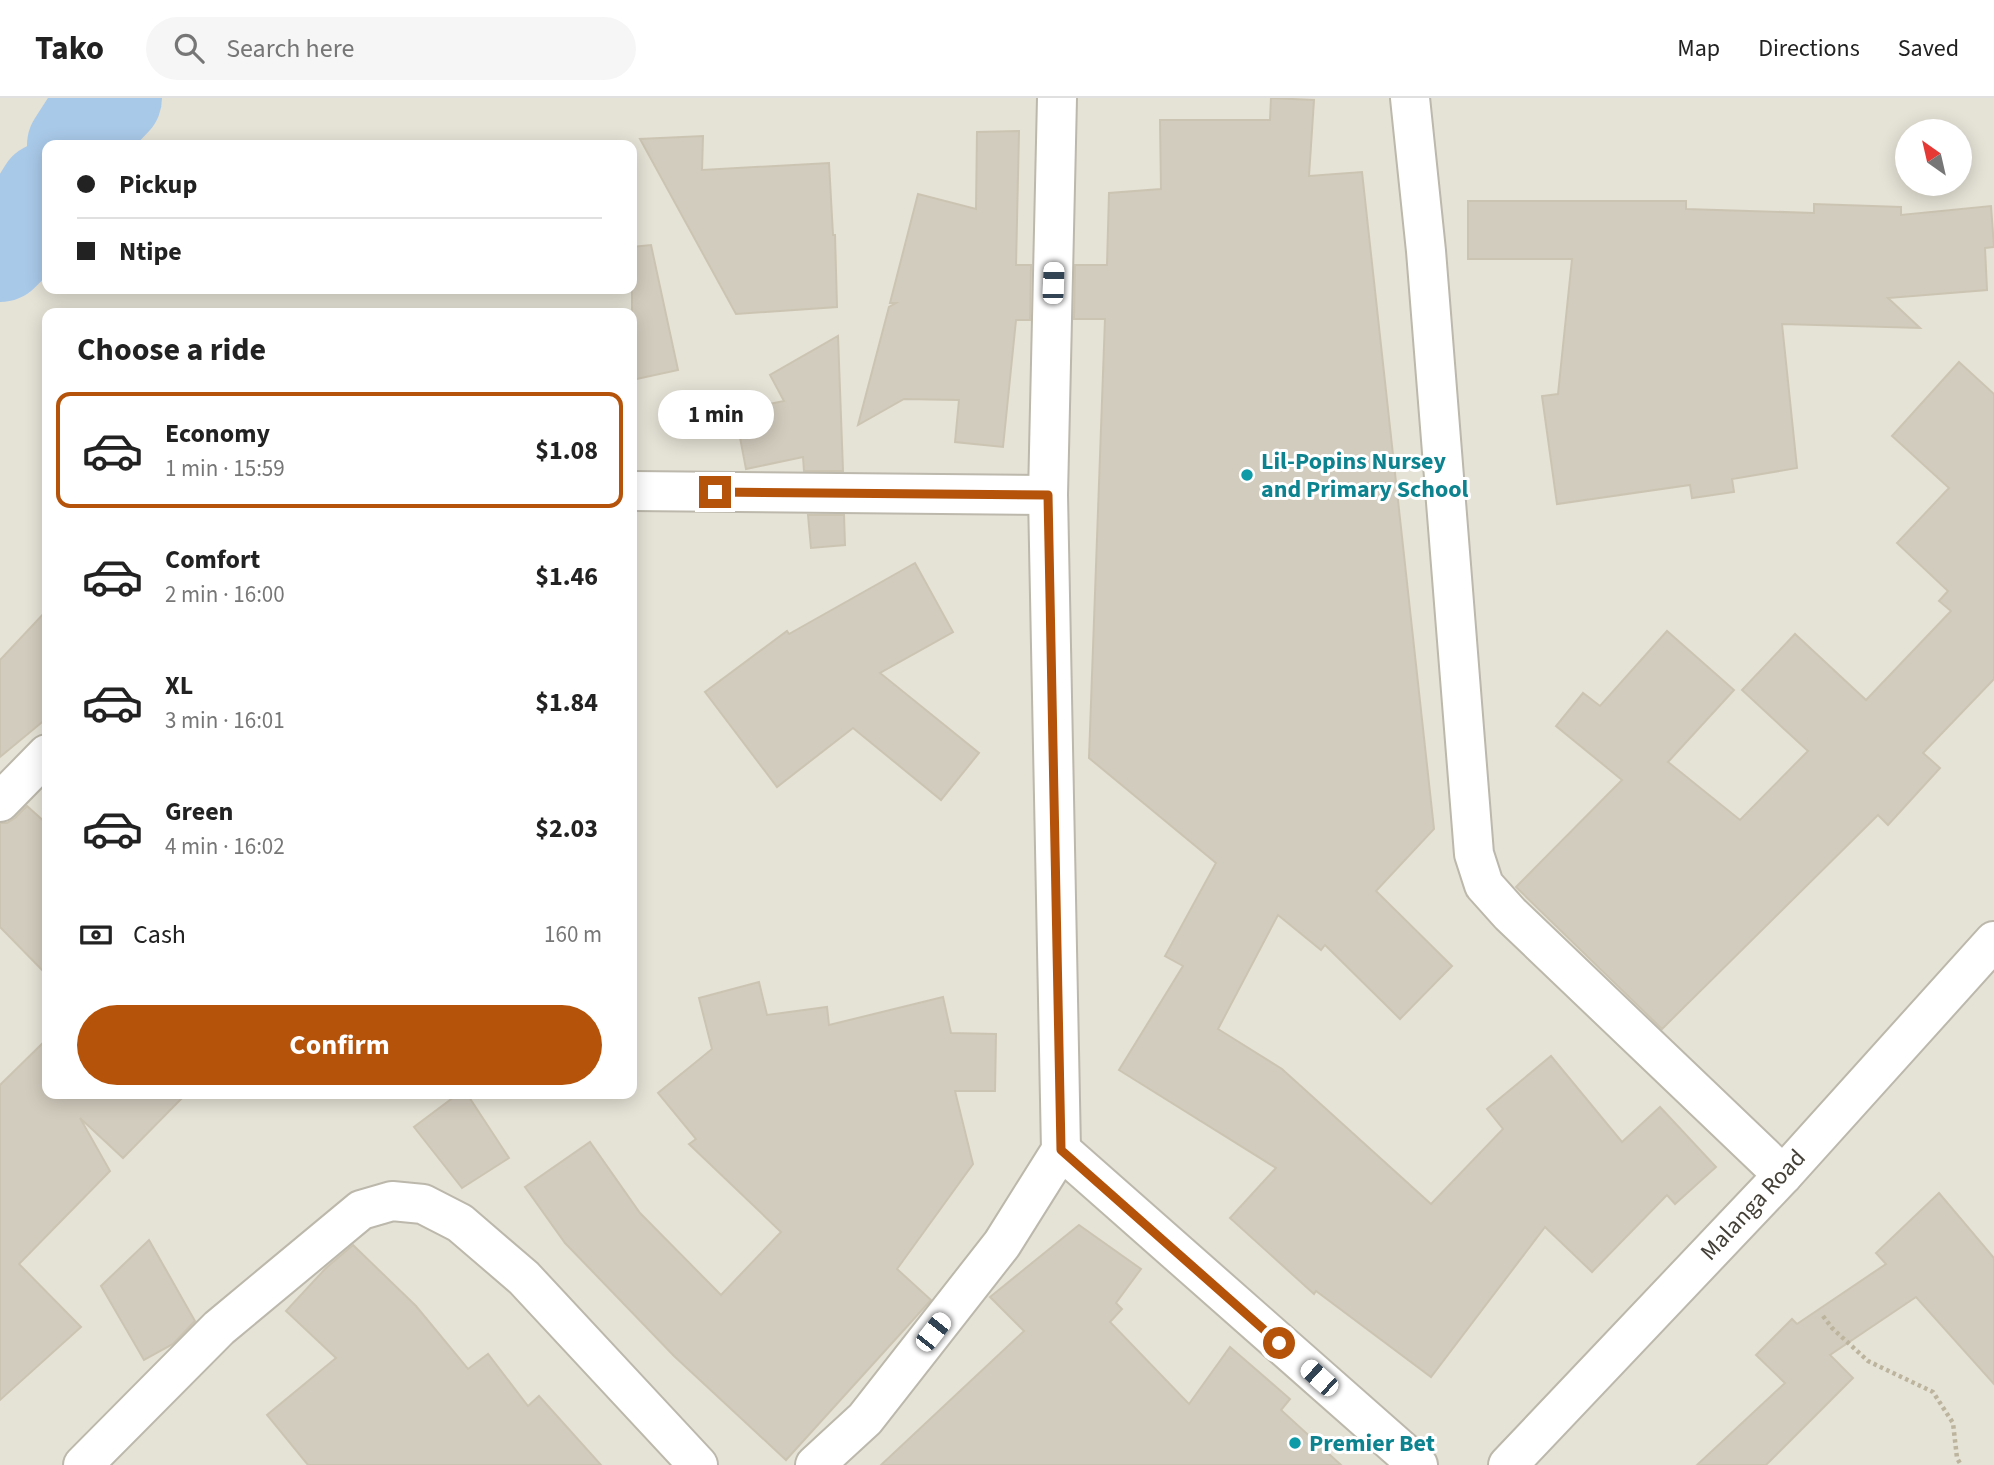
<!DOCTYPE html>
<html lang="en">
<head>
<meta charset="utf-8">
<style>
  body { margin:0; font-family:"Source Sans 3",sans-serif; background:#f6f6f6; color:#222; height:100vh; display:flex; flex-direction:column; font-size:26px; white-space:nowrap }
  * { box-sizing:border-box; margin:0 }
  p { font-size:23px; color:#767676 }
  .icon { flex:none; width:38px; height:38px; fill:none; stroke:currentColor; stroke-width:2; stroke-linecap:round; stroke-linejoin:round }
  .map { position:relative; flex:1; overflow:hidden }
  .panel { position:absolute; left:42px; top:210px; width:595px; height:791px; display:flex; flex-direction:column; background:#fff; border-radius:14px; box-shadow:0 4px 18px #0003 }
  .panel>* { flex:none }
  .top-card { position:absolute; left:42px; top:42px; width:595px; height:154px; border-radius:14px; box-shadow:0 4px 18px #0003; display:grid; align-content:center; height:154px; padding:0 35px; background:#fff }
  .needle { width:46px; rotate:326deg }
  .buttons { position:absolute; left:1895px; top:21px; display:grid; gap:14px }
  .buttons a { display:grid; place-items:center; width:77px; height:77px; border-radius:50%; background:#fff; box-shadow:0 4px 18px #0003; font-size:35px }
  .end { position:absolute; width:32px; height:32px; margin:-16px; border:9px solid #b45309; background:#fff; box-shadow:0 0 0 4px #fff }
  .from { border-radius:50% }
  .bubble { position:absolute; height:49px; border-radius:24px; background:#fff; box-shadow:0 4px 18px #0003; font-size:23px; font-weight:700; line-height:49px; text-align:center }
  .car { position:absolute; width:21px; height:42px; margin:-21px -10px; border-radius:9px; box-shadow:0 0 5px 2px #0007; background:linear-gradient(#fff 24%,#345 0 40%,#fff 0 76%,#345 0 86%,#fff 0) }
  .top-card b { display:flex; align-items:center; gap:24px; height:66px; font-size:26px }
  .top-card b+b { border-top:2px solid #e0e0e0 }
  .top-card i { width:18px; height:18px; background:#222 }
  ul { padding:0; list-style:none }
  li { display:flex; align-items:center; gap:21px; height:116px; margin:0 14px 10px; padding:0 21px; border:4px solid transparent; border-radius:14px }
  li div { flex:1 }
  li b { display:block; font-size:26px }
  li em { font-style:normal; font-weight:700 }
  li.on { border-color:#b45309 }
  li>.icon { width:63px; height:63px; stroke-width:1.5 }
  h2 { padding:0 35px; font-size:32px; line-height:84px }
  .pay { display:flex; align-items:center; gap:18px; height:77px; padding:0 35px; font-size:26px }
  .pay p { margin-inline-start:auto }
  .cta { display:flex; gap:14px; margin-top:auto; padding:14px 35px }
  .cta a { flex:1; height:80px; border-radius:42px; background:#b45309; color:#fff; font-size:28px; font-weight:700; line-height:80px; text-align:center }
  header { display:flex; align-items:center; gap:42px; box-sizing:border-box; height:98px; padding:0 35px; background:#fff; border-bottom:2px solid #e0e0e0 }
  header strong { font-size:33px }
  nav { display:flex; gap:38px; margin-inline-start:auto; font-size:24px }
  .search { width:490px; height:63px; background:#f6f6f6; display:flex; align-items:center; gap:18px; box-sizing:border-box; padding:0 24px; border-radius:38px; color:#767676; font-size:26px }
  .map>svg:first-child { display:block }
</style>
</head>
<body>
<header>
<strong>Tako</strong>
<div class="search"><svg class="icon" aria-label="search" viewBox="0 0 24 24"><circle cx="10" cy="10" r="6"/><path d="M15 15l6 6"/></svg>Search here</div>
<nav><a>Map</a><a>Directions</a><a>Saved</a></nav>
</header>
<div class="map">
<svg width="1994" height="1367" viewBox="0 0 1994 1367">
  <rect width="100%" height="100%" fill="#f2efe7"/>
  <path fill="#e5e2d6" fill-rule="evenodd" d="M 0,0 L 1994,0 L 1994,1367 L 0,1367 ZM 1908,33 L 1960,33 L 1960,86 L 1908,86 ZM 47,47 L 632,47 L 632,191 L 47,191 ZM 47,215 L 632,215 L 632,996 L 47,996 Z"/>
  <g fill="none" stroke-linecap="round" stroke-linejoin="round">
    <g stroke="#a9c9e9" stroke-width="98">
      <polyline points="76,47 92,22 113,0"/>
      <polyline points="0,155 22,133 47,93"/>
    </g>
  </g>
  <g fill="#d2ccbe" stroke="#ccc4b2" stroke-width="2">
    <polygon points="1271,0 1314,2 1309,78 1362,74 1434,731 1376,793 1452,868 1400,921 1325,847 1321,852 1278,817 1218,931 1282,971 1431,1106 1503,1031 1487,1011 1551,958 1622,1044 1660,1009 1716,1069 1675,1106 1667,1097 1592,1174 1545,1129 1431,1279 1316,1193 1314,1196 1230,1120 1276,1070 1119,972 1183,868 1165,858 1216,765 1089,660 1105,221 1074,221 1075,167 1107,167 1109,95 1161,91 1160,22 1270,22"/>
    <polygon points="1019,33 1016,167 1031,167 1030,222 1016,222 1003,349 955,344 959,302 904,301 858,327 889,209 896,205 890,205 918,96 976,111 977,34"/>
    <polygon points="703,38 702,72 829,65 833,137 835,137 837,209 736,216 640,41"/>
    <polygon points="1468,103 1686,103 1686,111 1814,115 1814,106 1901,109 1901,117 1991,108 1994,149 1985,150 1987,192 1888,200 1920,230 1782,226 1797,370 1732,381 1734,394 1692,400 1690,387 1557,406 1542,298 1558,296 1572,161 1468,161"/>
    <polygon points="651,147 678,272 632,282 632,149"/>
    <polygon points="838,238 843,373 804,373 803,359 746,371 735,313 784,303 770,277"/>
    <polygon points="1959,264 1994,296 1994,581 1923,655 1940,670 1888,727 1878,717 1662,931 1516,789 1622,682 1556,628 1583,595 1600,608 1667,533 1734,592 1668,664 1740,722 1808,653 1742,592 1795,536 1866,602 1951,513 1939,503 1948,493 1897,445 1949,390 1892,338"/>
    <polygon points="808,417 844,417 845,447 811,450"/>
    <polygon points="915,465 953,534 880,575 979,655 941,702 853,630 777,689 705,594 787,533 789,536"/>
    <polygon points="47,512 47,620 0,659 0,562"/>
    <polygon points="27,708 47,726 47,877 0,829 0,725 7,725 15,720"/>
    <polygon points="759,884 767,917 827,909 829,927 943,899 951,935 996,936 995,993 955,993 973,1066 897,1171 931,1202 786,1362 674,1258 565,1145 525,1089 590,1044 640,1115 721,1197 781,1134 689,1046 696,1041 658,995 712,951 699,900"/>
    <polygon points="47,941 47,996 186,996 123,1060 80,1020 110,1073 19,1166 81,1229 0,1302 0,987"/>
    <polygon points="458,996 467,996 509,1060 462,1090 414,1029"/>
    <polygon points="1939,1095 1994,1160 1994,1286 1916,1199 1830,1257 1853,1280 1766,1367 1697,1367 1785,1285 1756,1257 1792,1221 1797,1226 1886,1166 1876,1155"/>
    <polygon points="1079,1127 1141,1171 1116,1205 1122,1211 1110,1224 1189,1306 1230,1249 1290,1301 1281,1312 1341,1367 881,1367 1024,1233 990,1199"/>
    <polygon points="149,1142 195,1223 173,1246 144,1262 101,1188"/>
    <polygon points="353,1147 416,1208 468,1271 488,1256 528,1308 539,1298 601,1367 308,1367 267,1317 336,1260 286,1213 326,1170"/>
  </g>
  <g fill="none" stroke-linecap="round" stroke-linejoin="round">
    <g stroke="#bcb8ab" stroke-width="42">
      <g id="minor">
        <polyline points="1410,0 1426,153 1474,756 1484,787 1510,816 1783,1077"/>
        <polyline points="632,393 1048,397"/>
        <polyline points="0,704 47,656"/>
        <polyline points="1061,1052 1418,1367"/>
        <polyline points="83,1367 219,1230 361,1112 392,1103 423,1106 460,1125 524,1180 698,1367"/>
        <polyline points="815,1367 865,1321 1002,1146 1061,1052 1048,397 1057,0"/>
      </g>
    </g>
    <g stroke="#bcb8ab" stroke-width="42">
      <polyline id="tertiary" points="1508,1367 1783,1077 1994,843"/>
    </g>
    <polyline stroke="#bdb49d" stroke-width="4.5" stroke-dasharray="3.5 3.5" stroke-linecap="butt" points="1823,1218 1832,1230 1868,1263 1933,1294 1953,1325 1957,1360 1961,1367"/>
    <use href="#minor" stroke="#fff" stroke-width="38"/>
    <use href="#tertiary" stroke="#fff" stroke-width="38"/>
  </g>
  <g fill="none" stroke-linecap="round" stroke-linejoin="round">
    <polyline stroke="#b45309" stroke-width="9" points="715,394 1048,397 1061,1052 1279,1245"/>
  </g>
  <g fill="#0f9aa8" stroke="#fff" stroke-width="2.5">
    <circle cx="1247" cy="377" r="7"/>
    <circle cx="1295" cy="1345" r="7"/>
  </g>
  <g text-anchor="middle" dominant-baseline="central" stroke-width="6" stroke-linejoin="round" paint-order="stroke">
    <g font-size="24" font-weight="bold" fill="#0d838f" stroke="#fff" text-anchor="start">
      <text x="1261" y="363">Lil-Popins Nursey<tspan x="1261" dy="28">and Primary School</tspan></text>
      <text x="1309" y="1345">Premier Bet</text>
    </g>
    <g font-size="24" fill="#444037" stroke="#fff">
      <text transform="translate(1753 1107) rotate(-47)">Malanga Road</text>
    </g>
  </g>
</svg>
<div class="buttons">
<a><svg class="needle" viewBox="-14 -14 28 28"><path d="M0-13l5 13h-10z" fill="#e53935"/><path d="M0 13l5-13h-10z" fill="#767676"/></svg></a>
</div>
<i class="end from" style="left:1279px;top:1245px"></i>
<i class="end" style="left:715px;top:394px"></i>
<div class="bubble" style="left:658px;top:292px;width:116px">1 min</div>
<i class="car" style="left:1053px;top:185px;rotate:2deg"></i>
<i class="car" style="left:933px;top:1234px;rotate:38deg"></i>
<i class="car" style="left:1319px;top:1280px;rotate:312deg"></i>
<div class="top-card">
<b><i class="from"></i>Pickup</b>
<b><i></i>Ntipe</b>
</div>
<section class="panel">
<h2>Choose a ride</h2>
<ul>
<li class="on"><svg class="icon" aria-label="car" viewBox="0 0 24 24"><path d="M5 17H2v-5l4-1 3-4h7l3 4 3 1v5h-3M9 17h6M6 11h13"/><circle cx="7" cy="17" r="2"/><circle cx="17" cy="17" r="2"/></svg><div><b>Economy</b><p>1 min · 15:59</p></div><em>$1.08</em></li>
<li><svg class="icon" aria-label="car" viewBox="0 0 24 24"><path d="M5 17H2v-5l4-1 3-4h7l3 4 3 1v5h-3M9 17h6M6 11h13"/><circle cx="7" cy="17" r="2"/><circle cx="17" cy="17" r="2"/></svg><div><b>Comfort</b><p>2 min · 16:00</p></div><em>$1.46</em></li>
<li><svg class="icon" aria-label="car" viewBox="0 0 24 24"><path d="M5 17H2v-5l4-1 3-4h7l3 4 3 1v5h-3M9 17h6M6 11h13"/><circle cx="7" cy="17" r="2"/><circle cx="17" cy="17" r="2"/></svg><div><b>XL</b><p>3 min · 16:01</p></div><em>$1.84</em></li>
<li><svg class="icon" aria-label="car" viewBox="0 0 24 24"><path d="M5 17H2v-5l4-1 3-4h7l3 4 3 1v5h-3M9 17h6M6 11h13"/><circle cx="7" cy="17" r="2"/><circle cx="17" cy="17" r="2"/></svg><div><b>Green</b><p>4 min · 16:02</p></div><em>$2.03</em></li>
</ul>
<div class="pay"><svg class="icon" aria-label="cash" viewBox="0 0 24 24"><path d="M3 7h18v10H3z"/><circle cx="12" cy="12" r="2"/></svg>Cash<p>160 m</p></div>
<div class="cta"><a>Confirm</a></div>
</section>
</div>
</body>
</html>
